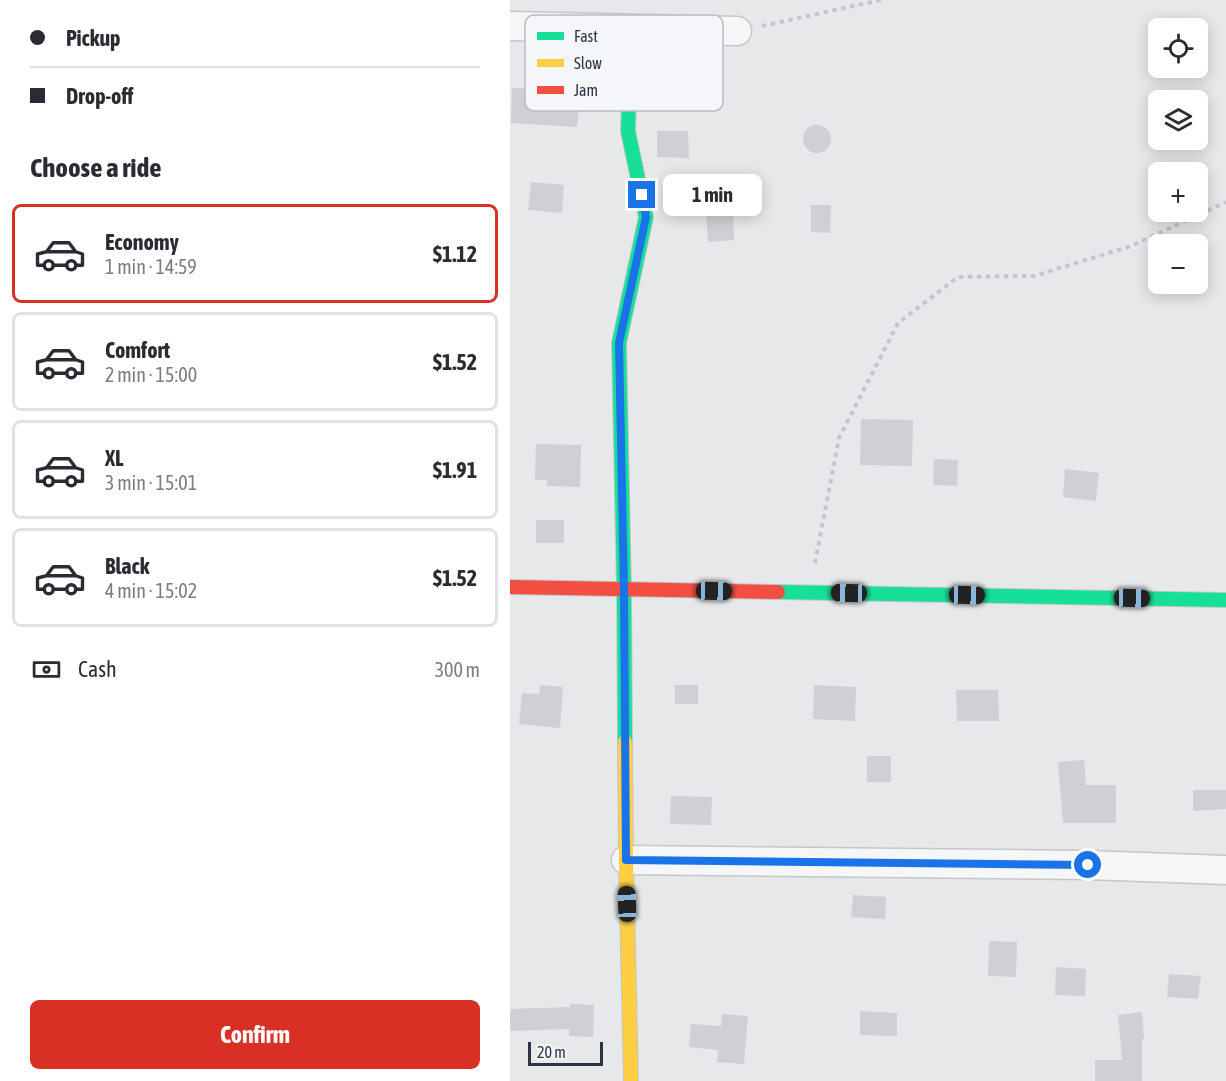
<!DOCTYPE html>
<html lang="en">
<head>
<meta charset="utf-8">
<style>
  body { margin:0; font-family:"Asap Condensed",sans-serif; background:#f7f7f7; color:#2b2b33; height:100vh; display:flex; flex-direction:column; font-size:22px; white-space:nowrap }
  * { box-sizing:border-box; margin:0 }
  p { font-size:20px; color:#7c7c81 }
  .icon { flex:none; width:33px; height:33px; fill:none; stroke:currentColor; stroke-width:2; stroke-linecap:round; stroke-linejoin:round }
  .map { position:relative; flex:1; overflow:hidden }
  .side { display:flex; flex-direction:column; background:#fff; width:510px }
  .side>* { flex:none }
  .guide { display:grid; align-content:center; height:132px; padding:0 30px; background:#fff }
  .controls { position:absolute; left:638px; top:18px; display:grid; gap:12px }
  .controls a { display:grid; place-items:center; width:60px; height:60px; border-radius:9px; background:#fff; box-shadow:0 3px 15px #0003; font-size:30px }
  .scale { position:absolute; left:18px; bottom:15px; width:75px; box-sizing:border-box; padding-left:6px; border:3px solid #2b3445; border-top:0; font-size:16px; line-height:21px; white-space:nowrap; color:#2b3445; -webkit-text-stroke:4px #f4f6f9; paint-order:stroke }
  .end { position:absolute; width:27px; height:27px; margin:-14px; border:8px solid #1a73e8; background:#fff; box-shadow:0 0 0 3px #fff }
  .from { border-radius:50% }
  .bubble { position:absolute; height:42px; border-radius:9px; background:#fff; box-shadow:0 3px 15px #0003; font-size:20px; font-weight:700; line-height:42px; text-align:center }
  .car { position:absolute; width:18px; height:36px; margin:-18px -9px; border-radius:8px; box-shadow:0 0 4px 2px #0007; background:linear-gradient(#222 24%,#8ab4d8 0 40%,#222 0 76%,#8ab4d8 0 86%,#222 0) }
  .guide b { display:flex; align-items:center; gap:21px; height:57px; font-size:22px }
  .guide b+b { border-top:2px solid #e1e1e2 }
  .guide i { width:15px; height:15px; background:#2b2b33 }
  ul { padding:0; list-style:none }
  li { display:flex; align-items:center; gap:18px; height:99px; margin:0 12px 9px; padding:0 18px; border:3px solid #e1e1e2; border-radius:9px }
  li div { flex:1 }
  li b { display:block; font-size:22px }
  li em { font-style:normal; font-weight:700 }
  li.active { border-color:#d93025 }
  li>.icon { width:54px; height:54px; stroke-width:1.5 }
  h2 { padding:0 30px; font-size:27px; line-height:72px }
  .pay { display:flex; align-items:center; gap:15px; height:66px; padding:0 30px; font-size:22px }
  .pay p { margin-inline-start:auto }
  .primary-button { display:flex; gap:12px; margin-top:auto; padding:12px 30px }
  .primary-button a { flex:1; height:69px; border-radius:9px; background:#d93025; color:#fff; font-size:24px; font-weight:700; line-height:69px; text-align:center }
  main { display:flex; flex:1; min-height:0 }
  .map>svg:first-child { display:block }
</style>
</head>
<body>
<main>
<section class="side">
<div class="guide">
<b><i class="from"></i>Pickup</b>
<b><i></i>Drop-off</b>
</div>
<h2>Choose a ride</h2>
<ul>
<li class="active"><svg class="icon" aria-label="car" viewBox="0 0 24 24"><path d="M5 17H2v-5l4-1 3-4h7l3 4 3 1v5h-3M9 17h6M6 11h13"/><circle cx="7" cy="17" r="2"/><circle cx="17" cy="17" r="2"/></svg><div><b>Economy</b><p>1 min · 14:59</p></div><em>$1.12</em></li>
<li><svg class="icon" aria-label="car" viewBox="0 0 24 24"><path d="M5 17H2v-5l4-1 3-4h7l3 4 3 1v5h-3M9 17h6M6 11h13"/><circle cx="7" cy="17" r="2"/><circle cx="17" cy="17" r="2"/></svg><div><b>Comfort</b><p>2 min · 15:00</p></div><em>$1.52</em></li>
<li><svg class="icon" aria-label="car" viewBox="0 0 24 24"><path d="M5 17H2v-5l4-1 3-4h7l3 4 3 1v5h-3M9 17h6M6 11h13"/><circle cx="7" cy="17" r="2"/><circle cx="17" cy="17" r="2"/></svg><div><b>XL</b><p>3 min · 15:01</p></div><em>$1.91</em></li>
<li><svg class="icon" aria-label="car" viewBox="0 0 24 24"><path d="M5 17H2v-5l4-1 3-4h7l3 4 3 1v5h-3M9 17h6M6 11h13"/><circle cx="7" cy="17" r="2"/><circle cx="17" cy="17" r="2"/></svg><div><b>Black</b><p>4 min · 15:02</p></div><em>$1.52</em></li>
</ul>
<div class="pay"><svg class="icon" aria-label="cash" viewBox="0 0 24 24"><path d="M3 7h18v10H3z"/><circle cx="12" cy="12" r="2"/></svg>Cash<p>300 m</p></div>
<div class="primary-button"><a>Confirm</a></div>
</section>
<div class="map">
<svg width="716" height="1081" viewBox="0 0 716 1081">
  <rect width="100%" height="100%" fill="#e6e8ea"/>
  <g fill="#ced0d3">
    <polygon points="2,88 37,89 32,97 70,100 67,127 1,123"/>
    <circle cx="307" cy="139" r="14"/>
    <polygon points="147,131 178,131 179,158 147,157"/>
    <polygon points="21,182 54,185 52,213 18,210"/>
    <polygon points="301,205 321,205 320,233 301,232"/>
    <polygon points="223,208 224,240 198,242 196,209"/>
    <polygon points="351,419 403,420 402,466 350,465"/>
    <polygon points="26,444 71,445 70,487 37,486 37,480 25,480"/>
    <polygon points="424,459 448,460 447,486 423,485"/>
    <polygon points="555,469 589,473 586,501 553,497"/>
    <rect x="26" y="520" width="28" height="23"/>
    <polygon points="30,685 53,687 50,728 9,724 12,693 29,694"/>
    <rect x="165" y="685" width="23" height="19"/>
    <polygon points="304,685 346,687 345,721 303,719"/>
    <polygon points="446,690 488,690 489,721 447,721"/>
    <rect x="357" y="756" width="24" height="26"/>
    <polygon points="574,760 576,785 606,785 606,823 553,823 548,762"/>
    <polygon points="683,790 716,790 716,809 683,811"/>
    <polygon points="161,796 202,797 201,825 160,824"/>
    <polygon points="343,895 376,897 375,919 341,917"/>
    <polygon points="479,941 507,942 506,977 478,976"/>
    <polygon points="546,967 576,969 575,996 545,995"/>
    <polygon points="659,974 691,976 688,999 657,997"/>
    <polygon points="60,1004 84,1005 83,1037 59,1036 59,1029 0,1031 0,1009 60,1007"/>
    <polygon points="350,1011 387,1013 387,1036 350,1035"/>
    <polygon points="632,1012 634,1039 632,1039 632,1081 585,1081 585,1060 612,1060 608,1015"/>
    <polygon points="212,1014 238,1016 234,1064 207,1062 208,1050 179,1047 181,1024 211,1026"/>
  </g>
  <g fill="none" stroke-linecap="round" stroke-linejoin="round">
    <g stroke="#c4c6c8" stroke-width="31">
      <g id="street">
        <polyline points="0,26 227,31"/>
        <polyline points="116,860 578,865 716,870"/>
      </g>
    </g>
    <g stroke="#c4c6c8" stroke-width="16">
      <g id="fast">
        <polyline points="268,592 716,600"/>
        <polyline points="115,742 114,590 109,343 136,217 118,131 121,29"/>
      </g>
    </g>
    <g stroke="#c4c6c8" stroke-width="16">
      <polyline id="slow" points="115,742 116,860 121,1081"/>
    </g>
    <g stroke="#c4c6c8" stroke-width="16">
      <polyline id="jam" points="0,587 268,592"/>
    </g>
    <g stroke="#c5c6ca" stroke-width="4" stroke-dasharray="4.5 4.5" stroke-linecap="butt">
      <polyline points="252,26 371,0"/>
      <polyline points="305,563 329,438 388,323 448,277 524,276 621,246 716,202"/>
    </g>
    <use href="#street" stroke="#f5f6f7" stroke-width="28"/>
    <use href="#fast" stroke="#16e098" stroke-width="14"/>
    <use href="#slow" stroke="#ffcf43" stroke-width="14"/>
    <use href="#jam" stroke="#f24e42" stroke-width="14"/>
  </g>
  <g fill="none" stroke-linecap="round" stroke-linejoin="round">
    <polyline stroke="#1a73e8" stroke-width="8" points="132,195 136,217 109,343 114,590 116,860 578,865"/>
  </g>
  <rect x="15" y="15" width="198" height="96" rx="9" fill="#f4f6f9" stroke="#b8bcc3" stroke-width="1.5"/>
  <rect x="27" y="32" width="27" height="8" fill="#16e098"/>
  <rect x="27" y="59" width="27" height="8" fill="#ffcf43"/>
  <rect x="27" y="86" width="27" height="8" fill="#f24e42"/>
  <g font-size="16" fill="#2b3445">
    <text x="64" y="42">Fast</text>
    <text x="64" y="69">Slow</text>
    <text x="64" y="96">Jam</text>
  </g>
</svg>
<div class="controls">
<a><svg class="icon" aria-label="locate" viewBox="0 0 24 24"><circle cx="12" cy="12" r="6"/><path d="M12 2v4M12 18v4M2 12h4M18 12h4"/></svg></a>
<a><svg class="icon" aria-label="layers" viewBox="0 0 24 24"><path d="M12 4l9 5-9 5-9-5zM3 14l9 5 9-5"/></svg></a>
<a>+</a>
<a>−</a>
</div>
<div class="scale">20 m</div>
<i class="end from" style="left:578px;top:865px"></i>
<i class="end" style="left:132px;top:195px"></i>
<div class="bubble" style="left:153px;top:174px;width:99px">1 min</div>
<i class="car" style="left:204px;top:591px;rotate:91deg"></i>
<i class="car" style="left:339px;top:593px;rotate:271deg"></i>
<i class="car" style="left:457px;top:595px;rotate:91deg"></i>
<i class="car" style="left:622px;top:598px;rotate:91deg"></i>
<i class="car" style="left:117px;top:904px;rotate:358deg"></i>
</div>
</main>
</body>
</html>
